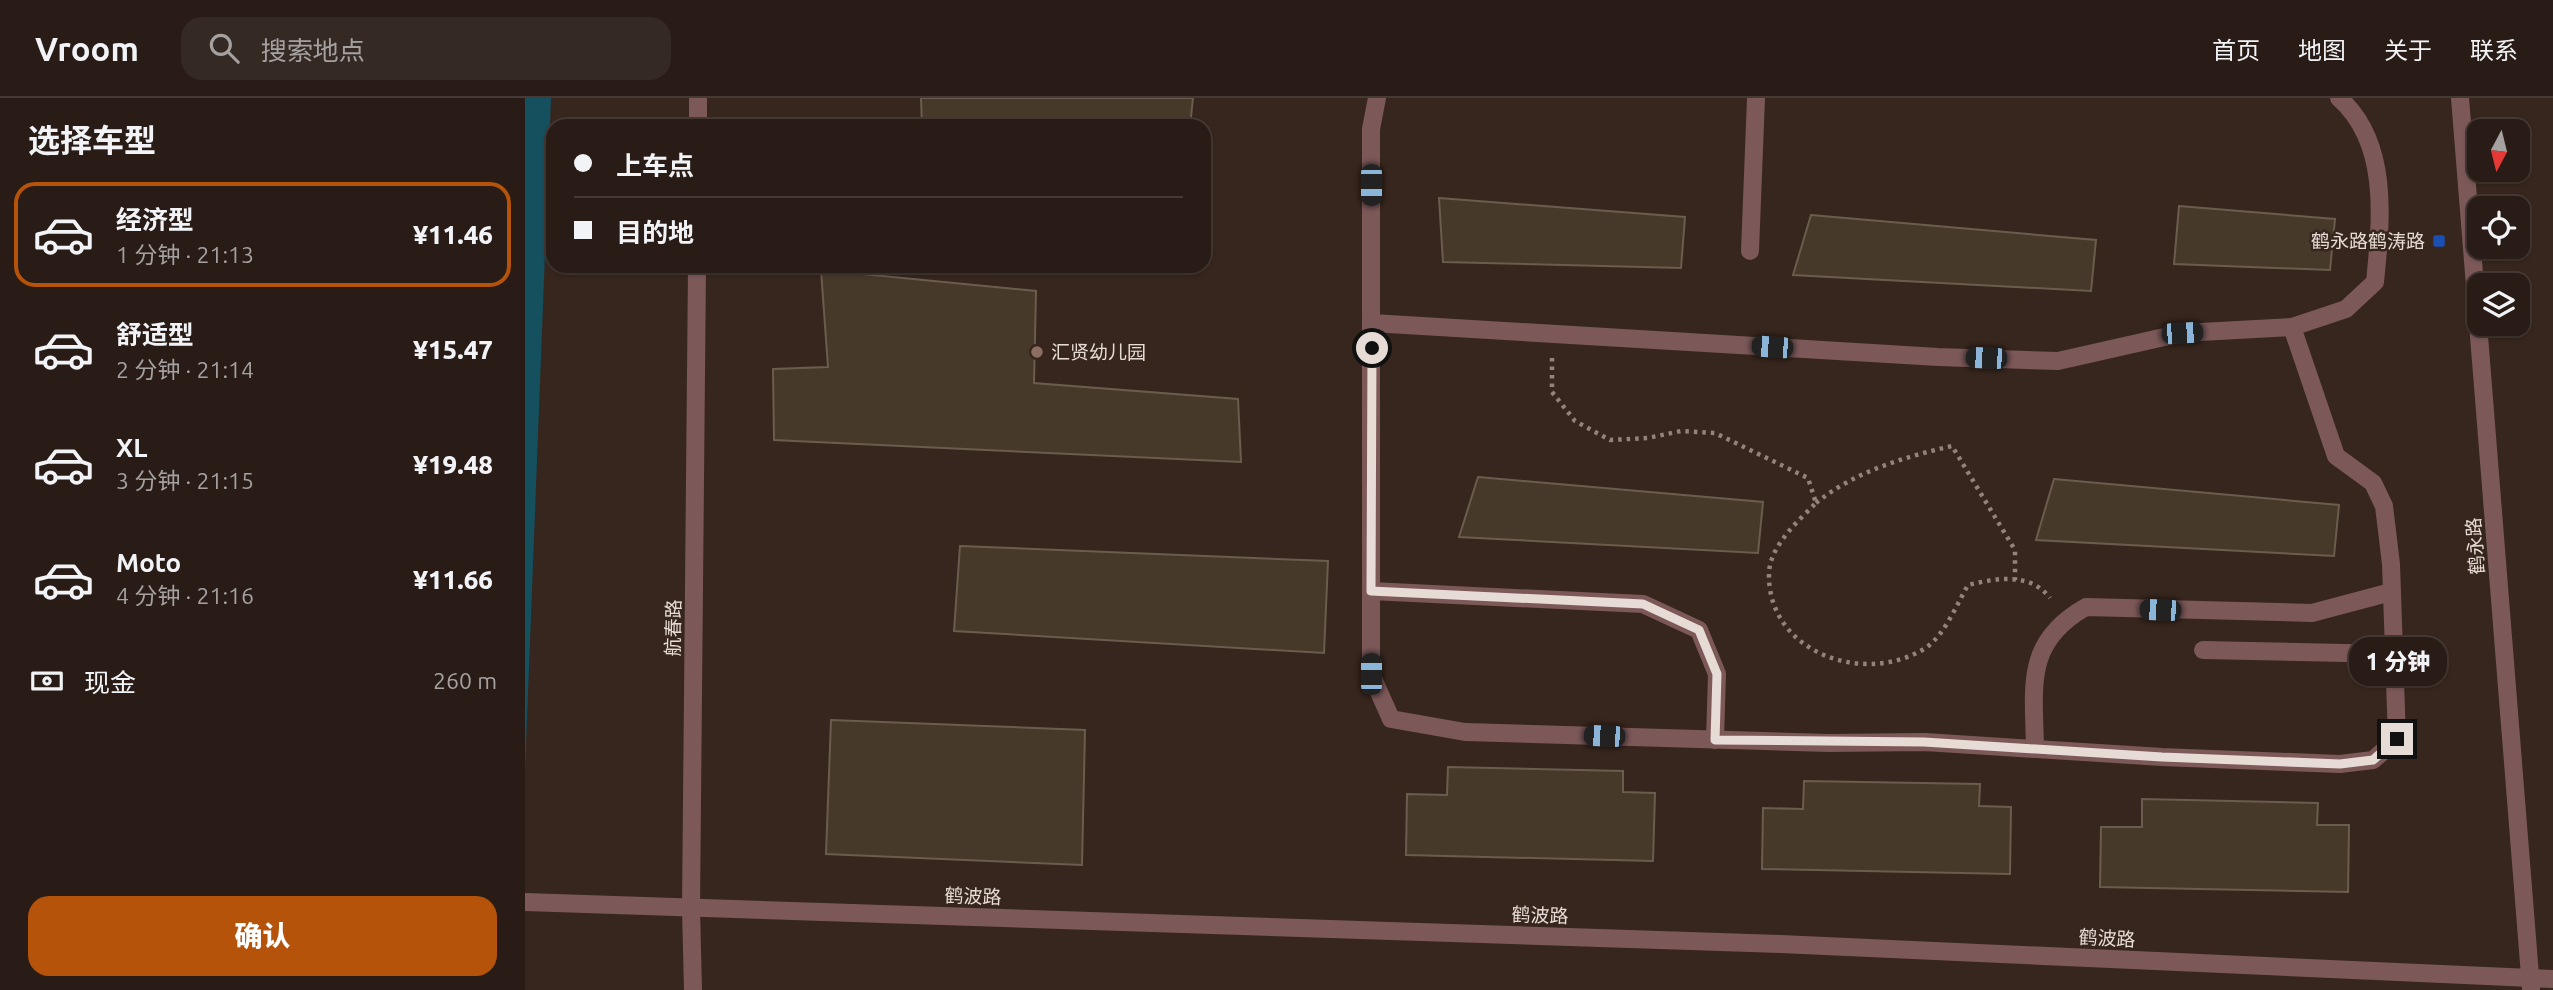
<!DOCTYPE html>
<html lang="zh">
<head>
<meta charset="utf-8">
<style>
  body { margin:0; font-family:Ubuntu,"Noto Sans SC",sans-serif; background:#352923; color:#f1f3f6; height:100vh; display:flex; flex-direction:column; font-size:26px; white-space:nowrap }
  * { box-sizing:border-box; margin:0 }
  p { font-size:23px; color:#a5a1a1 }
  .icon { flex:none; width:38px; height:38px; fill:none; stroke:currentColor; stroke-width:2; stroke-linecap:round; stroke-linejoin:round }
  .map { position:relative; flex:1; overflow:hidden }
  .details { display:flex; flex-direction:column; background:#291c16; width:525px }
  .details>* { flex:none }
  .top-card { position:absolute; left:21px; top:21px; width:665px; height:154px; border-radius:21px; box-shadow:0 2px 5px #0004,0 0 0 2px #453a35; display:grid; align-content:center; height:154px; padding:0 28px; background:#291c16 }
  .needle { width:46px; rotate:187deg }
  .fabs { position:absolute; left:1942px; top:21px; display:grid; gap:14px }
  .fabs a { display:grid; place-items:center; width:63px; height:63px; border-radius:14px; background:#291c16; box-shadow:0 2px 5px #0004,0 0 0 2px #453a35; font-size:35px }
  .end { position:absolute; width:32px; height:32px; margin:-16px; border:9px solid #e7dbd5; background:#111; box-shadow:0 0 0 4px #111 }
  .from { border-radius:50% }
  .bubble { position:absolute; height:49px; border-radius:21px; background:#291c16; box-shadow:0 2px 5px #0004,0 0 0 2px #453a35; font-size:23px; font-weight:800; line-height:49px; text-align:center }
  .car { position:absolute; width:21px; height:42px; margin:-21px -10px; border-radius:9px; box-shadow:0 0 5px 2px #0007; background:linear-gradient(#222 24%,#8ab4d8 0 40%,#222 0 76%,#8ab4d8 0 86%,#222 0) }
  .top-card b { display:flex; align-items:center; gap:24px; height:66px; font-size:26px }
  .top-card b+b { border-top:2px solid #453a35 }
  .top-card i { width:18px; height:18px; background:#f1f3f6 }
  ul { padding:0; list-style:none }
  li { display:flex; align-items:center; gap:21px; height:105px; margin:0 14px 10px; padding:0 14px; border:4px solid transparent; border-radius:21px }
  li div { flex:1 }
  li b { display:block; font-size:26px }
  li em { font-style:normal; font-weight:800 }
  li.active { border-color:#b45309 }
  li>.icon { width:63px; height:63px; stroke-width:1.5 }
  h2 { padding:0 28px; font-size:32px; line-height:84px }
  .pay { display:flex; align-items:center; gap:18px; height:77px; padding:0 28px; font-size:26px }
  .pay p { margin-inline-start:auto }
  .cta { display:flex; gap:14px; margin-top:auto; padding:14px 28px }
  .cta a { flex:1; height:80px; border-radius:21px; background:#b45309; color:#fff; font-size:28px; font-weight:800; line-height:80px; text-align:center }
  header { display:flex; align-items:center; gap:42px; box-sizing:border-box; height:98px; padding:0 35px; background:#291c16; border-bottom:2px solid #453a35 }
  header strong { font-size:33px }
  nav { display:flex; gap:38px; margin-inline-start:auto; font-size:24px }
  .search { width:490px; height:63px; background:#352923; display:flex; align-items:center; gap:18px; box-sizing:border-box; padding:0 24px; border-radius:21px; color:#a5a1a1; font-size:26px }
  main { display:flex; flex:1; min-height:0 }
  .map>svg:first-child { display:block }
</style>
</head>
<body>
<header>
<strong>Vroom</strong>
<div class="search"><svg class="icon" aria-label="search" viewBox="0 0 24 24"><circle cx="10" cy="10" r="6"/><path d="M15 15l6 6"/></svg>搜索地点</div>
<nav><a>首页</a><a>地图</a><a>关于</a><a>联系</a></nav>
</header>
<main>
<section class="details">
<h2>选择车型</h2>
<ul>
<li class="active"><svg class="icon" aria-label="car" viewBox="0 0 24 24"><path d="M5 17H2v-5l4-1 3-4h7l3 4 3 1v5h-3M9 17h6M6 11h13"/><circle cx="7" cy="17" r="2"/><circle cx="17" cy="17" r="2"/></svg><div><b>经济型</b><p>1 分钟 · 21:13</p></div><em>¥11.46</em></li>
<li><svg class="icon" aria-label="car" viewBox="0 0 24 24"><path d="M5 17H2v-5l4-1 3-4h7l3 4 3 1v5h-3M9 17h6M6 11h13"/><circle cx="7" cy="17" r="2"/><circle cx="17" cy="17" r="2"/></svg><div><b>舒适型</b><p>2 分钟 · 21:14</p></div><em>¥15.47</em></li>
<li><svg class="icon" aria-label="car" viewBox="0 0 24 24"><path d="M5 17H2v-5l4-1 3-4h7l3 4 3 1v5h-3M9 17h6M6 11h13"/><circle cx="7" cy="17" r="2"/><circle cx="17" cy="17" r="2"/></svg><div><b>XL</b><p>3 分钟 · 21:15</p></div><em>¥19.48</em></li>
<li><svg class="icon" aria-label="car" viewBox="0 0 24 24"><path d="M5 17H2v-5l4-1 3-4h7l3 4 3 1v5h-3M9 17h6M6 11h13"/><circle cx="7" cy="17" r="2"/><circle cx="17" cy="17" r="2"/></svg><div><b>Moto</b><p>4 分钟 · 21:16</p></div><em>¥11.66</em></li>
</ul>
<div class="pay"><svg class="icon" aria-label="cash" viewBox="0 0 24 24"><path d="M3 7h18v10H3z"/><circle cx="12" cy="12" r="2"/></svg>现金<p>260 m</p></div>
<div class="cta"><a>确认</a></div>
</section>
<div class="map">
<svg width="2028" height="892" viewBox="0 0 2028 892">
  <rect width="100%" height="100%" fill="#37261d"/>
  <polygon fill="#15505f" points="0,0 26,0 0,673"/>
  <g fill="#463929" stroke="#6b5d4d" stroke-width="2">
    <polygon points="396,0 668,0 665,28 397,28"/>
    <polygon points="914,100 1160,119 1156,170 918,164"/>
    <polygon points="1654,108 1810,121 1805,172 1649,166"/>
    <polygon points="1286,117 1571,142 1566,193 1268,177"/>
    <polygon points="296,172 511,193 509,285 713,301 716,364 249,342 248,271 303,269"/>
    <polygon points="953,379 1238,404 1233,455 934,439"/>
    <polygon points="1529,381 1814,407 1809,458 1511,442"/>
    <polygon points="435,448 803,463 799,555 429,533"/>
    <polygon points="306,622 560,632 557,767 301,756"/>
    <polygon points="923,669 1098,673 1098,694 1130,695 1128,763 881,757 882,696 922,697"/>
    <polygon points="1279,683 1455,686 1454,708 1486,709 1485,776 1237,771 1238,710 1278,711"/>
    <polygon points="1617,701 1793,705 1792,727 1824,727 1823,794 1575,789 1576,729 1617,729"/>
  </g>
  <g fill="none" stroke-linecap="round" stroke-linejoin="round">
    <g stroke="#92837c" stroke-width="4.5" stroke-dasharray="3.5 5" stroke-linecap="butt">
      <path d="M 1027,260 L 1027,294 L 1050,323 L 1085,342 L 1123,340 L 1156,333 L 1190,335 L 1283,380 L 1291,405 C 1273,423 1245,448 1244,475 C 1242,556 1342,589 1402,549 C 1420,536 1432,506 1443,487 C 1472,480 1505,474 1525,500"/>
      <path d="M 1291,405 C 1329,374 1379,359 1427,348 L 1490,452 L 1490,482"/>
    </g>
    <g stroke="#7c5859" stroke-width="18">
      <path d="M 852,0 L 846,31 L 846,576 L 866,621 L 940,634 L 1303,645 L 1400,644 L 1637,659 L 1815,666 L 1848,662 L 1872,641 L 1866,466 L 1859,408 L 1848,385 L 1811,358 L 1767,229 L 1821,211 L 1850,184 C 1856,123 1865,45 1814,0"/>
      <polyline points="1225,153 1231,0"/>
      <polyline points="847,225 1413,259 1533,263 1657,235 1767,229"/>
      <polyline points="846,493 1118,506 1174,532 1192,576 1190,642"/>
      <polyline points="1678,552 1867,556"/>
      <path d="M 1510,651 C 1509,588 1499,544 1561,509 L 1787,515 L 1866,494"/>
    </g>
    <g stroke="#7c5859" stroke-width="18">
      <polyline points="1935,0 2006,890"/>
      <polyline points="173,28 173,0"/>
      <polyline points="0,804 1256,846 2028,881"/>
      <polyline points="168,892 166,810 172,168"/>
    </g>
  </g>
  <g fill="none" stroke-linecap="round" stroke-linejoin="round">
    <polyline stroke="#e7dbd5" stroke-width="9" points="847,250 846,493 1118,506 1174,532 1192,576 1190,642 1399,644 1637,659 1815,666 1848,662 1872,641"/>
  </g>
  <rect fill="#1a4fb4" stroke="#37261d" stroke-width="2.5" x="1907" y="136" width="14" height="14" rx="3.5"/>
  <circle fill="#8d6e63" stroke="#37261d" stroke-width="2.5" cx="512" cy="254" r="7"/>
  <g text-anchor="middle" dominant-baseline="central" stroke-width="5" stroke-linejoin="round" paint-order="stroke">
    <g font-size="19" fill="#e7dbd5" stroke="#37261d" text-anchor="end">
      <text x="1900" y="143">鹤永路鹤涛路</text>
      <text x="526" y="254" text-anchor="start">汇贤幼儿园</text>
    </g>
    <g font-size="19" fill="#e7dbd5" stroke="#37261d">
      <text transform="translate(1950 448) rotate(-94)">鹤永路</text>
      <text transform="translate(148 530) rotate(-89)">航春路</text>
      <text transform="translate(448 798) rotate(2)">鹤波路</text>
      <text transform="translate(1015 817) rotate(2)">鹤波路</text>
      <text transform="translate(1582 840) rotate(3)">鹤波路</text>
    </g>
  </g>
</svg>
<div class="fabs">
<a><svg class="needle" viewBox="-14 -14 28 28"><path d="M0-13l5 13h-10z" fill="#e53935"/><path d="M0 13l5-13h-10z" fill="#a5a1a1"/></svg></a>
<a><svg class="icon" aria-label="locate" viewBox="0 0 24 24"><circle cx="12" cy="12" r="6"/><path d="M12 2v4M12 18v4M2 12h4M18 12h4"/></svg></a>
<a><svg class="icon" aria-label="layers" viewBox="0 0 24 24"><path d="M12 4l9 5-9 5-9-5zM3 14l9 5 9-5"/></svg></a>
</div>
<i class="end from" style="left:847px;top:250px"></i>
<i class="end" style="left:1872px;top:641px"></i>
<div class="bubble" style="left:1824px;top:539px;width:98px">1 分钟</div>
<i class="car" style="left:846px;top:87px;rotate:180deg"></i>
<i class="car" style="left:1657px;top:235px;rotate:87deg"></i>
<i class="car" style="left:1247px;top:249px;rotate:274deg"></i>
<i class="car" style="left:1461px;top:260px;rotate:272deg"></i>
<i class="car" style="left:1635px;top:512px;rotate:272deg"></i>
<i class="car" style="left:846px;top:576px;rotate:0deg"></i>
<i class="car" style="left:1079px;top:638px;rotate:272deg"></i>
<div class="top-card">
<b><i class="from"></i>上车点</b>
<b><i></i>目的地</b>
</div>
</div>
</main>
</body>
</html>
